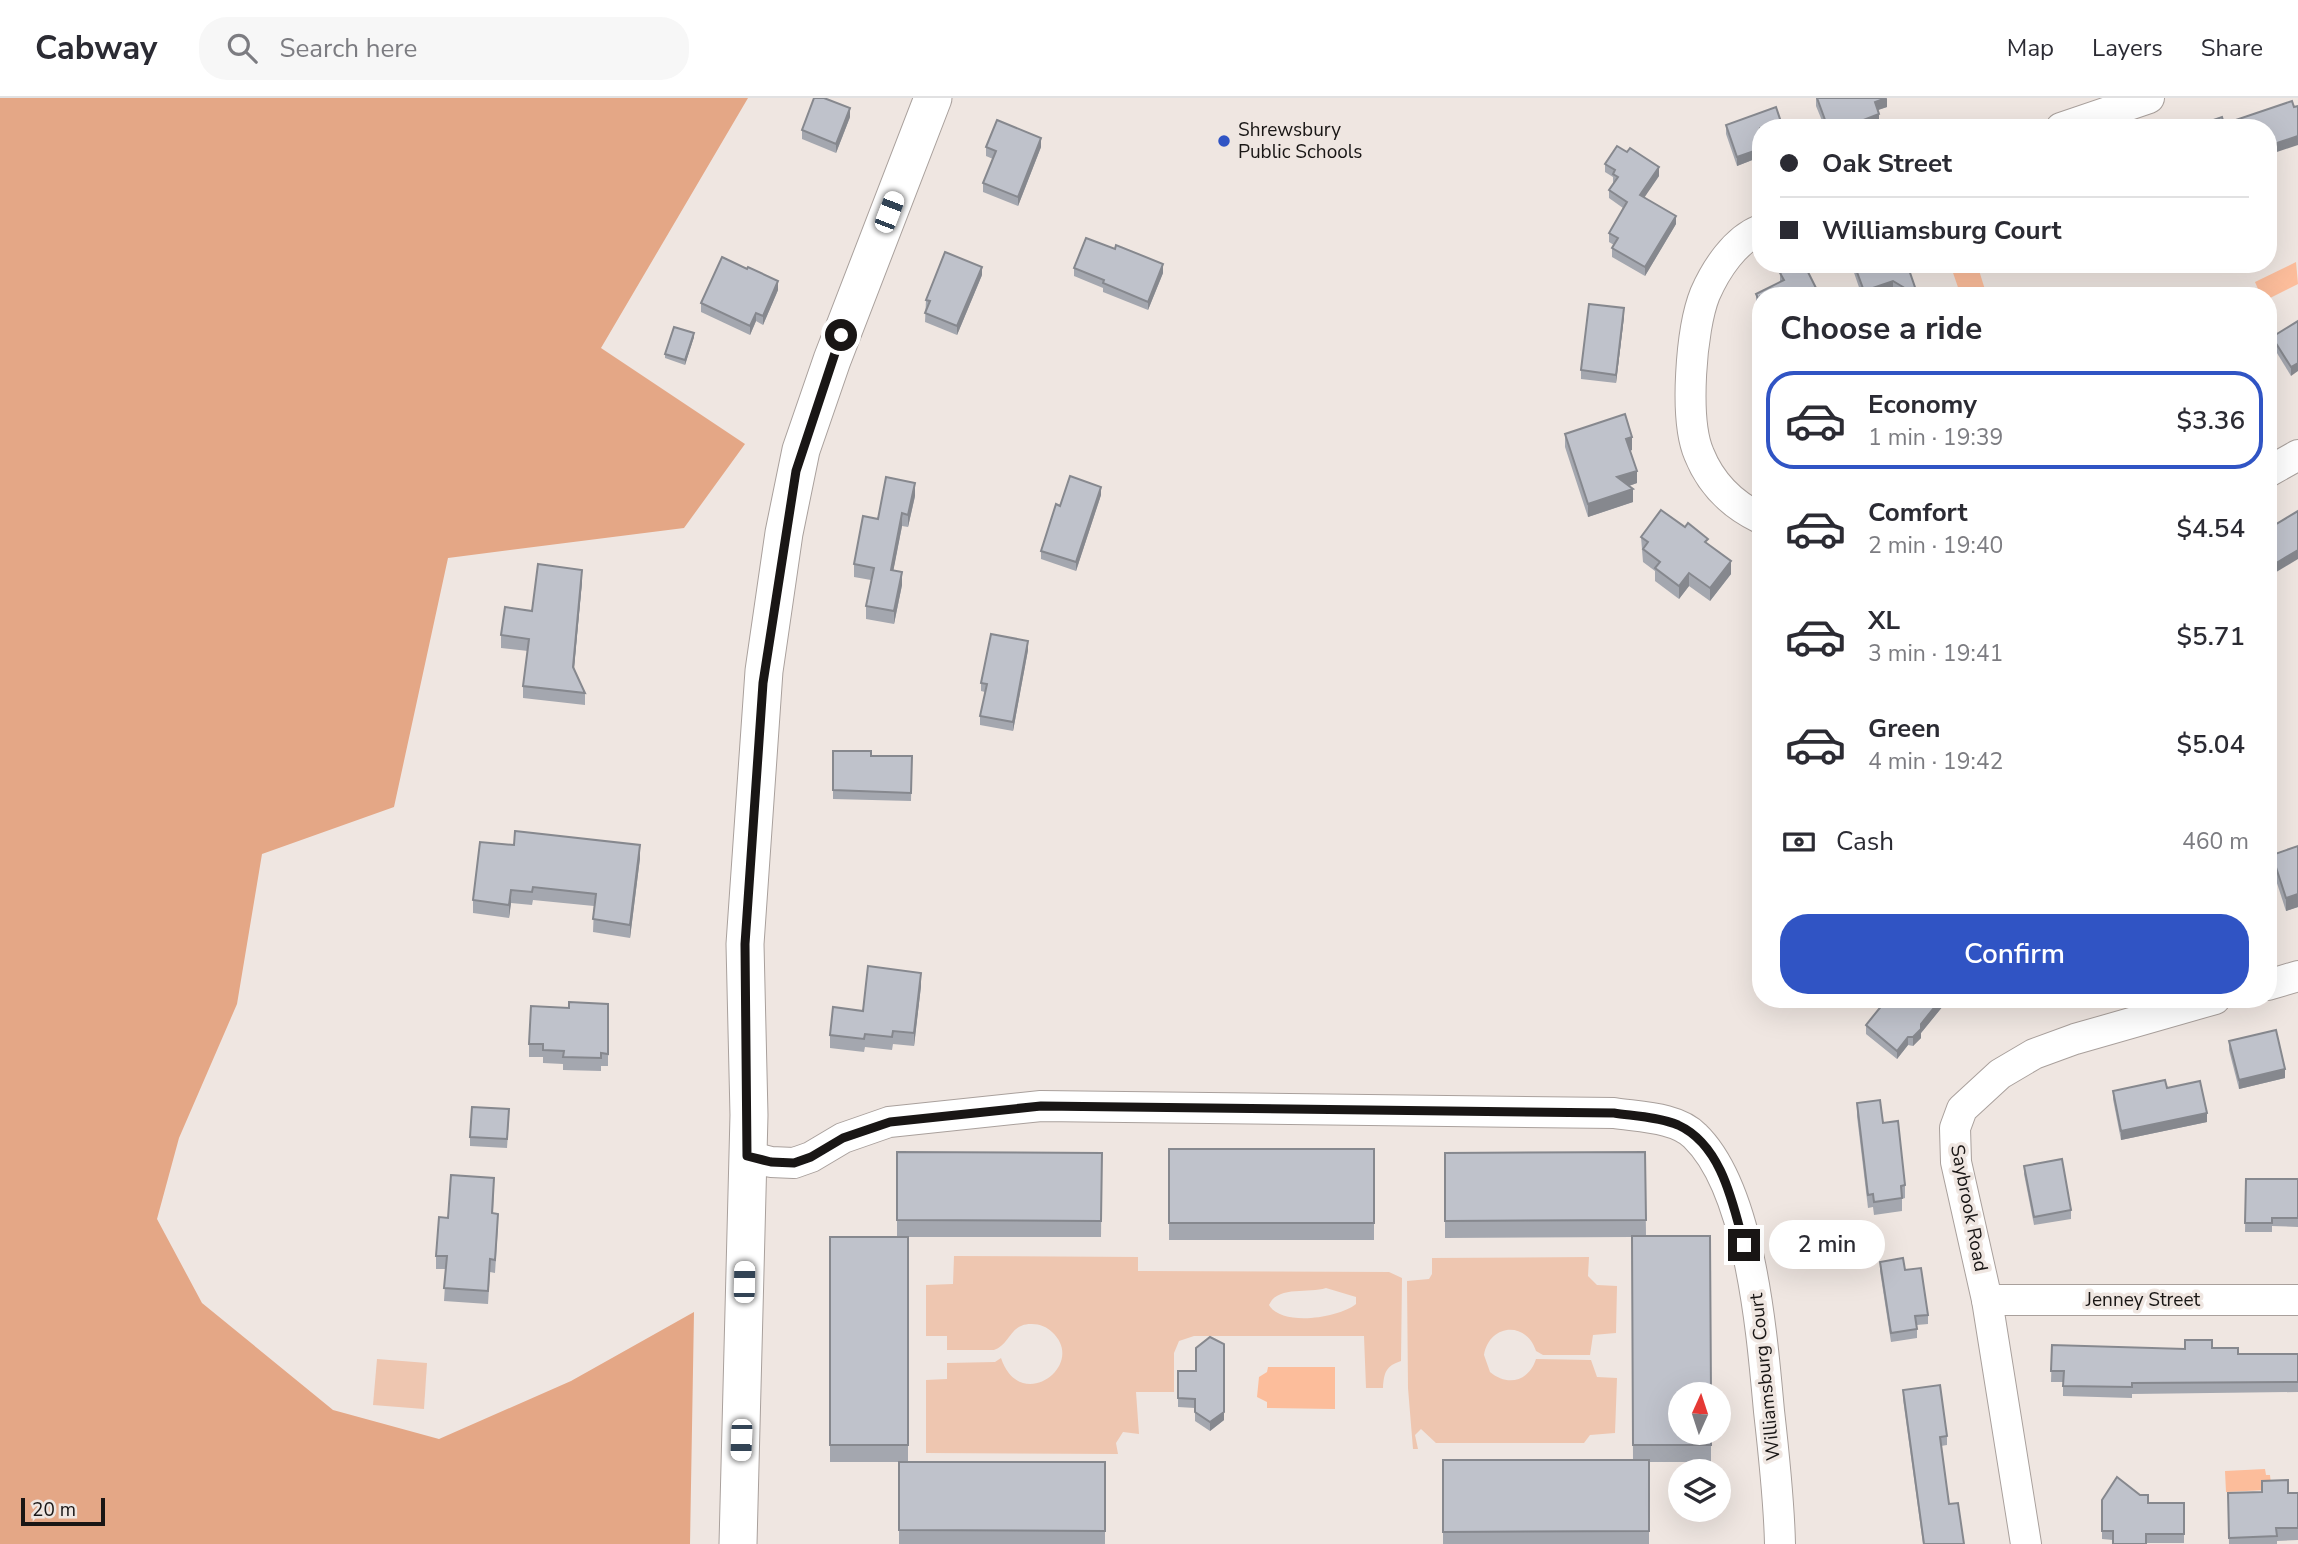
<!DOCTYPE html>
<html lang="en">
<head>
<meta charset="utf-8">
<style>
  body { margin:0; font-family:"Nunito Sans",sans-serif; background:#f7f7f7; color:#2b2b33; height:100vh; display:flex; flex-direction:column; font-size:26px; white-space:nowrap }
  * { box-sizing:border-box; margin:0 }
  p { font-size:23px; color:#7c7c81 }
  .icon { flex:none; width:38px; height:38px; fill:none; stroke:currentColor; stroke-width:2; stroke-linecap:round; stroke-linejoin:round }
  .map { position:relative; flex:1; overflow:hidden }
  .side { position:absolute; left:1752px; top:189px; width:525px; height:721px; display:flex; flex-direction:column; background:#fff; border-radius:28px; box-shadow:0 7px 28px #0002 }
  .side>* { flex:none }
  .banner { position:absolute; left:1752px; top:21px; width:525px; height:154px; border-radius:28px; box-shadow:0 7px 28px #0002; display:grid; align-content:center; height:154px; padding:0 28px; background:#fff }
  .needle { width:46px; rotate:3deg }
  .fabs { position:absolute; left:1668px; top:1284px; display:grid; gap:14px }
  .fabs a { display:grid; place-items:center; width:63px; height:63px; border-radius:50%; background:#fff; box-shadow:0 7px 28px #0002; font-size:35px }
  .scale { position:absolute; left:21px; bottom:18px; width:84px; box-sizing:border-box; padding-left:7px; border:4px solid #191615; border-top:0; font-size:19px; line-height:24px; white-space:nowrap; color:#191615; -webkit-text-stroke:5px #efe6e1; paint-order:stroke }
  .end { position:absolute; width:32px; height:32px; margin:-16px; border:9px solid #191615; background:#fff; box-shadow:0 0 0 4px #fff }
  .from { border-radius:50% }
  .bubble { position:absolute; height:49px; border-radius:24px; background:#fff; box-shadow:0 7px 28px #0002; font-size:23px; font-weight:600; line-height:49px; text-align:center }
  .car { position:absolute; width:21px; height:42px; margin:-21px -10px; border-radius:9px; box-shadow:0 0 5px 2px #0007; background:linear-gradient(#fff 24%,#345 0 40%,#fff 0 76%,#345 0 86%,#fff 0) }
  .banner b { display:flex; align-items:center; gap:24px; height:66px; font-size:26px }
  .banner b+b { border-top:2px solid #e1e1e2 }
  .banner i { width:18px; height:18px; background:#2b2b33 }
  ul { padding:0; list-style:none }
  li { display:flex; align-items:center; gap:21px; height:98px; margin:0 14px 10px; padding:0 14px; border:4px solid transparent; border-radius:28px }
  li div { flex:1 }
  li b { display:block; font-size:26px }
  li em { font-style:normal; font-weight:600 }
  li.active { border-color:#3054c4 }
  li>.icon { width:63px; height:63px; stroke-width:1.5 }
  h2 { padding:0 28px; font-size:32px; line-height:84px }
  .pay { display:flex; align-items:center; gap:18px; height:77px; padding:0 28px; font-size:26px }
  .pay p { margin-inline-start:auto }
  .cta { display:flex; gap:14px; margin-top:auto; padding:14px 28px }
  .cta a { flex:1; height:80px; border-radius:28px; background:#3054c4; color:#fff; font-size:28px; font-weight:600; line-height:80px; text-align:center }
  header { display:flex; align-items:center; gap:42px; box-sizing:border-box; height:98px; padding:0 35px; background:#fff; border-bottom:2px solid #e1e1e2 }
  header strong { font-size:33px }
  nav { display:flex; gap:38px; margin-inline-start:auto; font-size:24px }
  .search { width:490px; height:63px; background:#f7f7f7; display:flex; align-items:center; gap:18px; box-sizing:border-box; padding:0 24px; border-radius:28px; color:#7c7c81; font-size:26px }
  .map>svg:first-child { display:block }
</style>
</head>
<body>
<header>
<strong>Cabway</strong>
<div class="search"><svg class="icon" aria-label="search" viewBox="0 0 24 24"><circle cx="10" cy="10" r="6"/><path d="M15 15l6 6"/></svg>Search here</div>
<nav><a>Map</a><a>Layers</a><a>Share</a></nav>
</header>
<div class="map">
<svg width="2298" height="1446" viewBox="0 0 2298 1446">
  <rect width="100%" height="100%" fill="#efe6e1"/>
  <g fill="#eec6b0" fill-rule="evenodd">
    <path d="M 954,1158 L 1138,1159 L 1138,1173 L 1389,1174 L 1402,1180 L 1401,1263 C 1386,1268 1384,1274 1383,1290 L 1366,1290 L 1364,1238 L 1194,1238 L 1179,1243 L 1174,1255 L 1174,1294 L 1136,1294 L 1139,1336 L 1123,1334 L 1116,1345 L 1118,1356 L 926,1355 L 926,1282 L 947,1281 L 947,1265 L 995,1264 L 1001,1260 C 1020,1317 1088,1267 1052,1234 C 1047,1229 1040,1226 1032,1226 C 1010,1225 1010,1247 994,1252 L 947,1252 L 947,1238 L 926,1238 L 926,1187 L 953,1186 ZM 1326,1190 L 1356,1199 L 1356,1206 C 1339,1220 1281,1229 1269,1207 C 1278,1187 1308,1196 1326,1190 Z"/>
    <path d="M 1589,1159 L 1588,1178 L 1597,1187 L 1617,1188 L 1616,1235 L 1593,1237 L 1590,1257 L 1543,1257 L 1536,1253 C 1526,1222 1489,1226 1484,1257 L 1490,1274 C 1508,1289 1529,1283 1536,1261 L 1591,1262 L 1597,1279 L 1617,1280 L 1615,1335 L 1590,1337 L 1584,1345 L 1436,1345 L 1421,1331 L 1415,1337 L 1418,1351 L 1413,1351 L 1408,1290 L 1407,1183 L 1429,1181 L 1432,1176 L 1432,1160 Z"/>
    <polygon points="377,1261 427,1265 424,1311 373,1307"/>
  </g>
  <polygon fill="#e4a786" points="0,0 748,0 601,250 745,346 684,430 448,460 394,709 262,756 237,906 179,1040 157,1121 202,1205 333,1312 439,1341 571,1283 694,1214 690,1446 0,1446"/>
  <g fill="#fcbd9b">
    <polygon points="2296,164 2298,186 2268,201 2268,198 2261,198 2255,184"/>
    <polygon points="1961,166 1977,166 1987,198 1961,198 1951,169"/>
    <polygon points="1268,1269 1335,1269 1335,1311 1267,1310 1267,1304 1257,1299 1259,1279 1267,1274"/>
    <polygon points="2265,1371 2266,1377 2270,1377 2271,1386 2266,1392 2226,1394 2225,1373"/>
  </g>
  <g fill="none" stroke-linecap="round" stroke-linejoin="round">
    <g stroke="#a9a09c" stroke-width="32">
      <g id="minor">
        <polyline points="2061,30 2149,0"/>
        <path d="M 1760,132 C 1735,142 1716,171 1705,196 C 1691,231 1684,321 1699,356 C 1711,386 1731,406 1760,420"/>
        <polyline points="2268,374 2298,357"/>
        <polyline points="2268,887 2298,878"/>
        <path d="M 747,1058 L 771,1064 L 794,1065 L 811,1059 L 843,1040 L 889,1024 L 1041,1008 L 1614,1015 C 1639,1019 1677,1019 1695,1038 C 1751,1092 1762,1238 1769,1313 C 1774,1357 1779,1401 1780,1446"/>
        <polyline points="1987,1202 2298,1202"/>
        <polyline points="2026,1446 1987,1202 1956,1064 1955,1030 1962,1011 2000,976 2034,956 2075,941 2215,901"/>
      </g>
    </g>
    <g stroke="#a9a09c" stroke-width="39">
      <polyline id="tertiary" points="738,1446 749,1017 745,846 764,573 784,435 801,352 832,262 933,0"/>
    </g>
    <use href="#minor" stroke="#fff" stroke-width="30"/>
    <use href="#tertiary" stroke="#fff" stroke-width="37"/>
  </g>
  <g fill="#a4a7af">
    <polygon points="1816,0 1887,9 1878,12 1879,25 1867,30 1825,30 1816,8"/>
    <polygon points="850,19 836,55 802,41 802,32"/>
    <polygon points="1726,27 1760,30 1760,59 1737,68 1726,36"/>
    <polygon points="986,49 1041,49 1018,108 983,94 983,85 993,61 986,58"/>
    <polygon points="1605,66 1659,78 1644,99 1676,126 1645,178 1612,159 1612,150 1614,147 1609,144 1609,135 1623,110 1609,100 1609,92 1614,85 1613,85 1613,79 1605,74"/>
    <polygon points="1851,166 1907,166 1918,198 1903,198 1893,192 1876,198 1862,198"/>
    <polygon points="1074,170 1163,175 1148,212 1103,194 1103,190 1074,178"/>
    <polygon points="1780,175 1820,198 1760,198 1760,213 1756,204 1756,196 1780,184"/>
    <polygon points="982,177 957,237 925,224 926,202"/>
    <polygon points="778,192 763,227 756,223 750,237 701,214 701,205"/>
    <polygon points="1624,219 1616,285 1581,281 1581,272"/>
    <polygon points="2298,223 2291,278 2272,247 2272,239"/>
    <polygon points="694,239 685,267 665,260 665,256"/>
    <polygon points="1760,303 1760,333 1756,313 1756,304"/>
    <polygon points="1565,336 1632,352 1630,353 1637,385 1629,388 1633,404 1588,419 1565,349"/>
    <polygon points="1101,397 1076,473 1041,461 1041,453 1060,408"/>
    <polygon points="915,398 908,429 902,428 893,473 902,487 894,526 866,521 866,508 871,482 854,479 854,466 878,421"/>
    <polygon points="1641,439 1708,446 1731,476 1710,503 1689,488 1679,501 1655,483 1655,473 1643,464"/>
    <polygon points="582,484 574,571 585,595 585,607 523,600 523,588 528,553 501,550 501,537 532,513"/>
    <polygon points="1028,552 1013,633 980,627 980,618 985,594 981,593 981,585"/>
    <polygon points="833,653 871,658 912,658 911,703 833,701"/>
    <polygon points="480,744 640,760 630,840 593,834 594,808 533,802 532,807 511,805 509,820 473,815 473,802"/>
    <polygon points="2298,748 2298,809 2286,813 2272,770 2272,757"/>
    <polygon points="921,888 914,948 893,946 892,952 865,949 864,954 830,950 830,937 863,913"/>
    <polygon points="1943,901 1943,908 1921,935 1921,940 1913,948 1908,947 1897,961 1866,936 1866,927"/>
    <polygon points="608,906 608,968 601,968 601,973 563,972 563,966 543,965 543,959 529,959 529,946 569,910"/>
    <polygon points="2229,943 2285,980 2239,991 2229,952"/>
    <polygon points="2167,990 2207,1024 2121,1042 2113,1001 2113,993"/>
    <polygon points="1857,1005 1883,1025 1905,1087 1905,1100 1902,1101 1902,1113 1874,1117 1873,1109 1868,1110 1857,1018"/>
    <polygon points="509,1020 507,1050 470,1048 470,1039"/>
    <rect x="1169" y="1051" width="205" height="91"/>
    <polygon points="897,1054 1102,1055 1101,1139 897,1139"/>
    <polygon points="1645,1054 1646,1138 1711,1335 1711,1364 1649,1364 1649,1446 1443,1446 1443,1362 1633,1362 1632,1139 1445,1140 1445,1055"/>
    <polygon points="2024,1068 2071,1112 2071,1121 2034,1127 2024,1076"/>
    <polygon points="2246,1081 2298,1081 2298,1129 2272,1128 2272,1134 2245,1134"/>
    <polygon points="494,1093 493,1115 498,1128 495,1175 490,1174 488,1206 444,1203 446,1171 436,1171 436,1158 448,1120"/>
    <polygon points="830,1139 908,1139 908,1364 1105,1364 1105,1446 899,1446 899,1364 830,1364"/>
    <polygon points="1880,1164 1905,1172 1928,1217 1928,1226 1917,1227 1917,1240 1891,1244 1880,1173"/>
    <polygon points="2052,1247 2185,1251 2212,1250 2238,1256 2298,1256 2298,1294 2132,1296 2132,1300 2063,1298 2063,1284 2051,1284"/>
    <polygon points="1178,1273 1224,1322 1210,1333 1195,1323 1195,1310 1178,1309"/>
    <polygon points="1903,1292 1947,1338 1947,1347 1941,1348 1949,1406 1964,1446 1923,1446 1903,1301"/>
    <polygon points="2228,1395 2298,1395 2298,1442 2277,1443 2277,1446 2229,1446"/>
    <polygon points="2102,1402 2148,1405 2184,1405 2184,1445 2146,1445 2102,1441"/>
  </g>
  <g fill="#86888e">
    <polygon points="1887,0 1887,9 1875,13 1875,4"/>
    <polygon points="850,10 850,19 836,55 836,46"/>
    <polygon points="1879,16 1879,25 1867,30 1843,30"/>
    <polygon points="2298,38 2298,47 2268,57 2268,48"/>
    <polygon points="1041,40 1041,49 1018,108 1018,99"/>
    <polygon points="1760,51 1760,59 1737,68 1737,59"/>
    <polygon points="1659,69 1659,78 1640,106 1640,97"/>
    <polygon points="1676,118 1676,126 1645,178 1645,169"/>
    <polygon points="1163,166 1163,175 1148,212 1148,204"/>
    <polygon points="982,169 982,177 957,237 957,228"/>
    <polygon points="778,183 778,192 763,227 763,218"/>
    <polygon points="1893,183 1893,192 1876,198 1864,198 1864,193"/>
    <polygon points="1624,210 1624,219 1616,285 1616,277"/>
    <polygon points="756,215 756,223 750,237 750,228"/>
    <polygon points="694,235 694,239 685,267 685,262"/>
    <polygon points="2298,265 2298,273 2291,278 2291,269"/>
    <polygon points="1632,339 1632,352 1626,354 1626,341"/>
    <polygon points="1637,373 1637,385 1617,392 1617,379"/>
    <polygon points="915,385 915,398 908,429 908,417"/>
    <polygon points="1101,389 1101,397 1076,473 1076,464"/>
    <polygon points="1633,391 1633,404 1588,419 1588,406"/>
    <polygon points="902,415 902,428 891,485 891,472"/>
    <polygon points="2298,452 2298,461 2268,479 2268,470"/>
    <polygon points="1731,463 1731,476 1710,503 1710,490"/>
    <polygon points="582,472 582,484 573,581 573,569"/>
    <polygon points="902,474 902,487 894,526 894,513"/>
    <polygon points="1689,475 1689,488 1679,501 1679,488"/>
    <polygon points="1028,543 1028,552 1013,633 1013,624"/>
    <polygon points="640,747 640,760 630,840 630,827"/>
    <polygon points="511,792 511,805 509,820 509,807"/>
    <polygon points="2298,796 2298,809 2286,813 2286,800"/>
    <polygon points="921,875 921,888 914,948 914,935"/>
    <polygon points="1941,901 1943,901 1943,908 1921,935 1921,940 1913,948 1913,939 1921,926"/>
    <polygon points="1908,939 1908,947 1897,961 1897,953"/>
    <polygon points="2285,971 2285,980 2239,991 2239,982"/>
    <polygon points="2207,1015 2207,1024 2121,1042 2121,1033"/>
    <polygon points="1224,1246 1224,1322 1210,1333 1210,1324"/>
  </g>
  <g fill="#bfc2cb" stroke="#86888e" stroke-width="2">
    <polygon points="814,0 824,0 850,10 836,46 802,32"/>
    <polygon points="1817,0 1886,0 1875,4 1879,16 1843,30 1828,30"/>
    <polygon points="2292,3 2294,9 2298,8 2298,38 2268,48 2268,30 2190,30 2222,19 2224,26"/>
    <polygon points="1776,9 1783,30 1760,30 1760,51 1737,59 1726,27"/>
    <polygon points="997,22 1041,40 1018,99 983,85 996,53 986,49"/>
    <polygon points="1617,48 1627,54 1630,50 1659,69 1640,97 1676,118 1645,169 1612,150 1618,140 1609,135 1627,104 1609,92 1618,79 1613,76 1615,72 1605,66"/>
    <polygon points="1086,140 1115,151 1116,147 1163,166 1148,204 1103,185 1104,182 1074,170"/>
    <polygon points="945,154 982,169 957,228 925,215 930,203 926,202"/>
    <polygon points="722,159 747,171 748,169 778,183 763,218 756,215 750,228 701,205"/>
    <polygon points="1798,166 1804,166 1820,198 1760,198 1760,204 1756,196 1784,182 1780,175"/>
    <polygon points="1854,166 1907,166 1918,198 1893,183 1864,193"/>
    <polygon points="1589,206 1624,210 1616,277 1581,272"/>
    <polygon points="2298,223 2298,265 2291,269 2272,239"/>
    <polygon points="674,229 694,235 685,262 665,256"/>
    <polygon points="1760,303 1760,325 1756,304"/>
    <polygon points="1625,316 1632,339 1626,341 1637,373 1617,379 1633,391 1588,406 1565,336"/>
    <polygon points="1070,378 1101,389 1076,464 1041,453 1056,406 1060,408"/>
    <polygon points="886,379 915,385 908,417 902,415 891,472 902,474 894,513 866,508 874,470 854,466 863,418 878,421"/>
    <polygon points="1661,412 1685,429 1688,425 1708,441 1705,444 1731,463 1710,490 1689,475 1679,488 1655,470 1660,464 1643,451 1648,444 1641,439"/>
    <polygon points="2298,413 2298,452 2268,470 2268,431"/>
    <polygon points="538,466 582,472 573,569 585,595 523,588 529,541 501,537 505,509 532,513"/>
    <polygon points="991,536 1028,543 1013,624 980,618 987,586 981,585"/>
    <polygon points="833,653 871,653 871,658 912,658 911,695 833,692"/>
    <polygon points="515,733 640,747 630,827 593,821 596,796 533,789 532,794 511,792 509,807 473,802 480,744 514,747"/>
    <polygon points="2298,748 2298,796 2286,800 2272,757"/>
    <polygon points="868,868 921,875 914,935 893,933 892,939 865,936 864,941 830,937 833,909 863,913"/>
    <polygon points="1887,901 1941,901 1921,926 1921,931 1913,939 1908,939 1897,953 1866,927"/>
    <polygon points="569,904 608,906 608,956 601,955 601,960 563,959 564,953 543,952 543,946 529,946 531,908 569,910"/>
    <polygon points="2276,932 2285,971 2239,982 2229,943"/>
    <polygon points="2165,982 2167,990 2200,983 2207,1015 2121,1033 2113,993"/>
    <polygon points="1880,1002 1883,1025 1898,1023 1905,1087 1901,1088 1902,1100 1874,1104 1873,1096 1868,1097 1857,1005"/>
    <polygon points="472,1009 509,1011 507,1041 470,1039"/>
    <rect x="1169" y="1051" width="205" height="74"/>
    <polygon points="897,1054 1102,1055 1101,1123 897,1122"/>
    <polygon points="1645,1054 1646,1122 1445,1123 1445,1055"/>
    <polygon points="2062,1061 2071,1112 2034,1119 2024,1068"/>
    <polygon points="451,1077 494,1080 492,1115 498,1116 495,1162 490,1161 488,1193 444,1190 447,1158 436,1158 439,1119 448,1120"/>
    <polygon points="2246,1081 2298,1081 2298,1120 2272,1120 2272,1125 2245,1125"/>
    <polygon points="1632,1138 1710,1138 1711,1297 1680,1297 1680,1335 1711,1335 1711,1347 1633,1347"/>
    <rect x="830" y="1139" width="78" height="208"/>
    <polygon points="1903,1160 1905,1172 1921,1170 1928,1217 1915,1218 1917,1231 1891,1235 1880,1164"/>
    <polygon points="1210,1239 1224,1246 1224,1314 1210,1324 1195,1314 1195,1301 1178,1300 1178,1273 1196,1273 1196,1250"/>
    <polygon points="2185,1242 2212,1242 2212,1250 2238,1250 2238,1256 2298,1256 2298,1284 2132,1285 2132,1289 2063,1288 2064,1273 2051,1273 2052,1247 2185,1251"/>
    <polygon points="1940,1287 1947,1338 1940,1339 1949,1406 1958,1405 1964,1446 1924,1446 1903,1292"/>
    <polygon points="1443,1362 1649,1362 1649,1433 1443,1434"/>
    <polygon points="899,1364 1105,1364 1105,1433 899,1432"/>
    <polygon points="2117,1379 2140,1397 2148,1397 2148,1405 2184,1405 2184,1436 2146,1436 2146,1446 2113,1446 2113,1433 2102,1433 2102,1402"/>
    <polygon points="2288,1382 2288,1395 2298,1395 2298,1430 2276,1430 2277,1438 2229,1440 2228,1395 2262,1394 2262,1383"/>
  </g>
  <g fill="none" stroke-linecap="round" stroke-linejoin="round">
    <path stroke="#191615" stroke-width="9" d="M 841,237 L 796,373 L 763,585 L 745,846 L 747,1058 L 771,1064 L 794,1065 L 811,1059 L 843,1040 L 890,1024 L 1041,1008 L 1614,1015 C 1634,1018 1659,1019 1678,1027 C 1722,1047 1733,1106 1744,1147"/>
  </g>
  <circle fill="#3054c4" stroke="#efe6e1" stroke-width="2.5" cx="1224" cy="43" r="7"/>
  <g text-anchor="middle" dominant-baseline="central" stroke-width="7" stroke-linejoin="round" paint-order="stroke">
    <g font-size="19" fill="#191615" stroke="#efe6e1" text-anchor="start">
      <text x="1238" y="32">Shrewsbury<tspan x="1238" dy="22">Public Schools</tspan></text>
    </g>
    <g font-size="19" fill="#191615" stroke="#efe6e1">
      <text transform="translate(1969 1110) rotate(79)">Saybrook Road</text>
      <text x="2143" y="1202">Jenney Street</text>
      <text transform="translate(1765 1279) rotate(-96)">Williamsburg Court</text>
    </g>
  </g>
</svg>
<div class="fabs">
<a><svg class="needle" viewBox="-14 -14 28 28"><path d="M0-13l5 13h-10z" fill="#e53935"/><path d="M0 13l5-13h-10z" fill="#7c7c81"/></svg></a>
<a><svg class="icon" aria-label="layers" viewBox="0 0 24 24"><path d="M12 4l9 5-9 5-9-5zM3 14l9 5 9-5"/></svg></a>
</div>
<div class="scale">20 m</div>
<i class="end from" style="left:841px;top:237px"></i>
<i class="end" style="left:1744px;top:1147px"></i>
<div class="bubble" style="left:1769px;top:1122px;width:116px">2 min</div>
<i class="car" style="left:889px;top:114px;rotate:21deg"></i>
<i class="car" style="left:744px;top:1184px;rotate:1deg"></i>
<i class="car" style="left:741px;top:1342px;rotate:182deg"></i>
<div class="banner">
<b><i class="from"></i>Oak Street</b>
<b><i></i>Williamsburg Court</b>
</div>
<section class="side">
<h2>Choose a ride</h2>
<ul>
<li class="active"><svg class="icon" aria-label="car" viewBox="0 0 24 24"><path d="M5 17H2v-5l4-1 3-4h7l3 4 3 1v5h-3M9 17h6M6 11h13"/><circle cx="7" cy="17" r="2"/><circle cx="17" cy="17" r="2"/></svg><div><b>Economy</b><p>1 min · 19:39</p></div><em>$3.36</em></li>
<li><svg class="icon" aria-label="car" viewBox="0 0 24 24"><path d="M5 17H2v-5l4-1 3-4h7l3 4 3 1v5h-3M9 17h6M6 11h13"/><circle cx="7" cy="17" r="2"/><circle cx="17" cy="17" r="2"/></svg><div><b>Comfort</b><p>2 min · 19:40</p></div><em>$4.54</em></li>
<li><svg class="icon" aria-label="car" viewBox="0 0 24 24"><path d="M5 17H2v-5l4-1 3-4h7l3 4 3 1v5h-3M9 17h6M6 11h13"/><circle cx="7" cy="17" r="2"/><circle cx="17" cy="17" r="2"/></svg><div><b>XL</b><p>3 min · 19:41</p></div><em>$5.71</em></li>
<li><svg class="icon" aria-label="car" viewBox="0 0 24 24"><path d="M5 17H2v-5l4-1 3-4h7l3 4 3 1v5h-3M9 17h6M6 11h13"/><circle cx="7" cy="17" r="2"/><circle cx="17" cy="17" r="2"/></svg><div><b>Green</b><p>4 min · 19:42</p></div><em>$5.04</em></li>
</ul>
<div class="pay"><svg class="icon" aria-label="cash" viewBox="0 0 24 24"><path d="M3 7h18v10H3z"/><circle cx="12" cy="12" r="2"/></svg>Cash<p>460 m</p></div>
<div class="cta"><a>Confirm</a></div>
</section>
</div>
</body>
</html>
